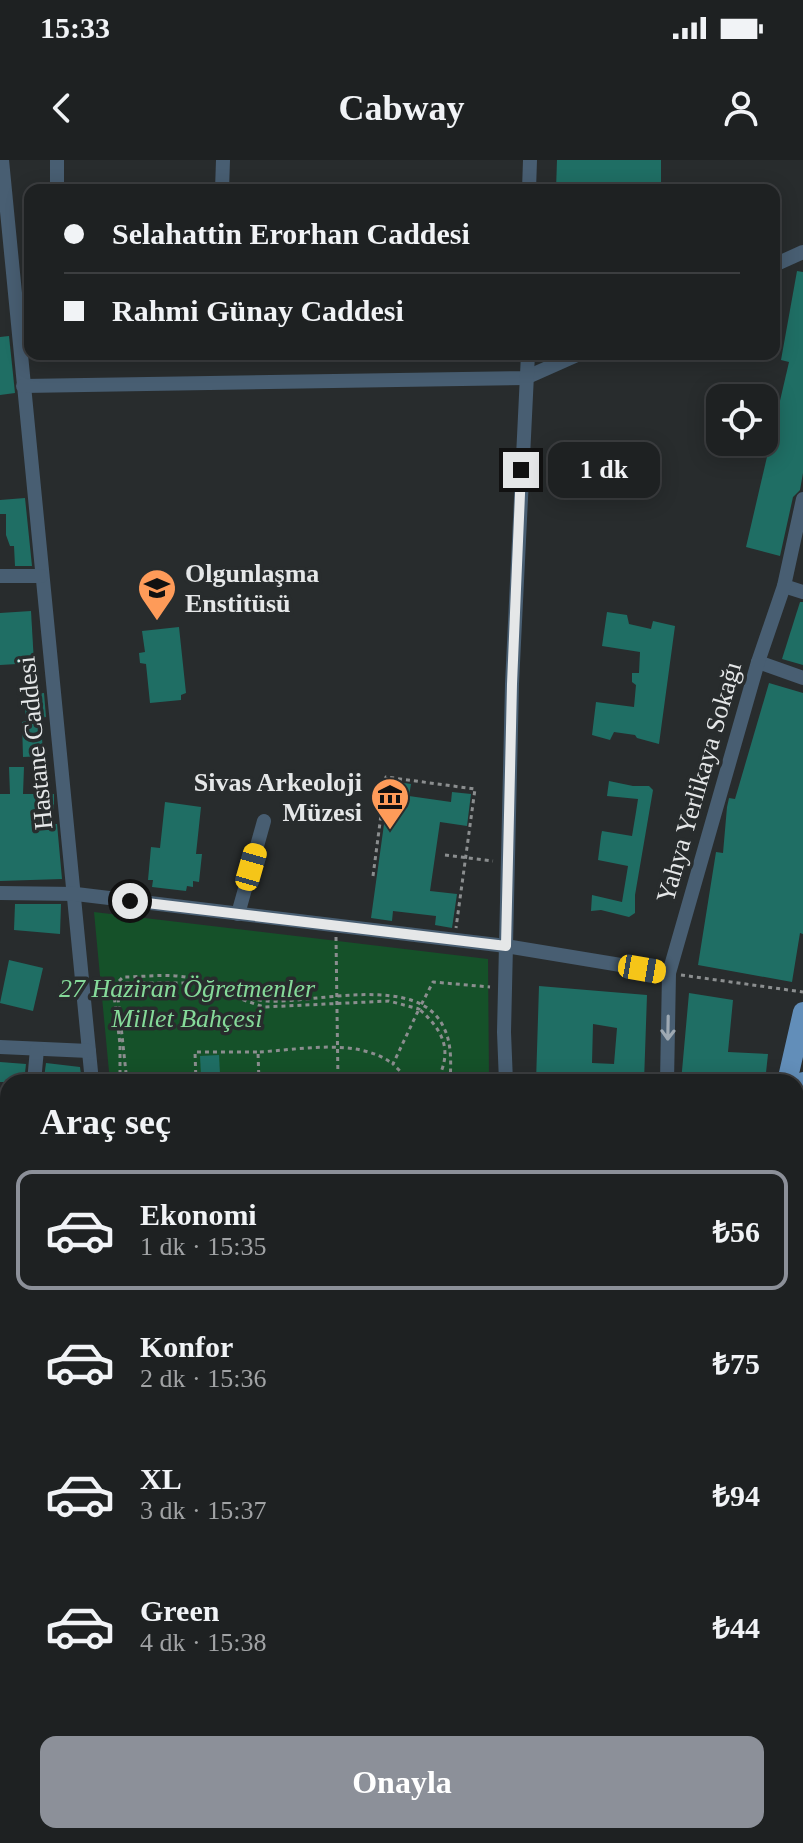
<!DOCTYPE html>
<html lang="tr">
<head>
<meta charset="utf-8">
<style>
  body { margin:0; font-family:"Times New Roman",serif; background:#26292a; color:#f1f3f6; height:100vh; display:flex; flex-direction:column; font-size:30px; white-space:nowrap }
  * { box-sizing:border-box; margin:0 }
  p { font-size:26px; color:#a1a3a5 }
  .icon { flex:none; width:44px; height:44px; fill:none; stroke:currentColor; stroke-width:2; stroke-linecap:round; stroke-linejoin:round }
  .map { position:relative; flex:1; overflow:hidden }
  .side { position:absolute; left:0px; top:914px; width:804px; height:770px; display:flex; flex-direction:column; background:#1e2122; border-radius:24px 24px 0 0; box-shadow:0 4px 20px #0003,0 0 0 2px #3c3e40 }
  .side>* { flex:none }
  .top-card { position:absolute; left:24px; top:24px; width:756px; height:176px; border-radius:16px; box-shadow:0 4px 20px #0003,0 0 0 2px #3c3e40; display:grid; align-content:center; height:176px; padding:0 40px; background:#1e2122 }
  .buttons { position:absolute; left:706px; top:224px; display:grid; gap:16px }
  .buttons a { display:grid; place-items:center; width:72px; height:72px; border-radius:16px; background:#1e2122; box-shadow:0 4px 20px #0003,0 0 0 2px #3c3e40; font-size:40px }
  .end { position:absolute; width:36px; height:36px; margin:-18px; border:10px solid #e5e7e8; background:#111; box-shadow:0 0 0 4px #111 }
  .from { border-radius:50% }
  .bubble { position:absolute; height:56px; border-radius:16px; background:#1e2122; box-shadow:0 4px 20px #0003,0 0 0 2px #3c3e40; font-size:26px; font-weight:700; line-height:56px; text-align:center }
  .car { position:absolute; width:24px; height:48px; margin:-24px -12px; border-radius:10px; box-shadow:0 0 6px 2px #0007; background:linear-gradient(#f5c518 24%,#345 0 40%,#f5c518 0 76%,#345 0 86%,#f5c518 0) }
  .top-card b { display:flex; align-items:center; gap:28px; height:76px; font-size:30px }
  .top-card b+b { border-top:2px solid #3c3e40 }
  .top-card i { width:20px; height:20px; background:#f1f3f6 }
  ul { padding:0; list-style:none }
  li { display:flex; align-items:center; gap:24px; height:120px; margin:0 16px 12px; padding:0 24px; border:4px solid transparent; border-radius:16px }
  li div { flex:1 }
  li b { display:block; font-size:30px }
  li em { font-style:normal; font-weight:700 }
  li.on { border-color:#8c9099 }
  li>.icon { width:72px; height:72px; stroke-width:1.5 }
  h2 { padding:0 40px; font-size:36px; line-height:96px }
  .action { display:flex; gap:16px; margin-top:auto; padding:16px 40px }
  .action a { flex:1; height:92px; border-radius:16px; background:#8c9099; color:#fff; font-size:32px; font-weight:700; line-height:92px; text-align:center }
  .status { display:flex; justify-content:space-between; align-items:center; height:56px; padding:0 40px; background:#1e2122; direction:ltr }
  .status svg { height:22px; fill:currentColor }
  header { display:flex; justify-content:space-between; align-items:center; height:104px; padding:0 40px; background:#1e2122; font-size:36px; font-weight:700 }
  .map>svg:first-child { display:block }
</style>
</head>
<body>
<div class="status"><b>15:33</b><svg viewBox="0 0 49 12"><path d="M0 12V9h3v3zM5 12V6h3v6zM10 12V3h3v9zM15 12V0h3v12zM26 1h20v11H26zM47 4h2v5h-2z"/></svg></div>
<header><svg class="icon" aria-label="back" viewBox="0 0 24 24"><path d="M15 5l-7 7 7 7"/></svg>Cabway<svg class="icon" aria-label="person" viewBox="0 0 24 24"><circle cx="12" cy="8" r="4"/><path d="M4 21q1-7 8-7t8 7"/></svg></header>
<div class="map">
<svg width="803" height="1683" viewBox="0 0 803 1683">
  <rect width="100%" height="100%" fill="#282c2d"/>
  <polygon fill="#155129" points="94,752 488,799 489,922 110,922"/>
  <g fill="#1f6e64" fill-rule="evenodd">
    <polygon points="557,0 661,0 661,30 556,30"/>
    <polygon points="797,111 803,112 803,313 800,330 793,337 780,396 746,387 789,202 781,200"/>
    <polygon points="9,176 15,233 0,235 0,177"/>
    <polygon points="25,338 32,406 15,406 14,386 10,386 6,375 6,354 0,354 0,340"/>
    <polygon points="800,442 803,442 803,505 782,499"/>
    <polygon points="31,451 34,503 0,505 0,453"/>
    <polygon points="607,452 627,455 629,464 651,469 653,461 675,466 659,584 637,578 635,575 614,572 610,580 592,575 596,542 634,547 636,525 632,522 632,513 639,513 640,492 602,486"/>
    <polygon points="179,467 186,533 181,535 181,540 150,543 146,504 140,503 139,493 145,492 142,471"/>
    <polygon points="769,523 803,533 803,774 800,773 792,822 698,805 716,692 723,693 727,647 729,638 735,639"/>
    <polygon points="44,533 46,557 41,558 43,596 23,597 22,562 26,561 24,535"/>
    <polygon points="9,607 24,607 23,634 54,634 54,664 57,664 62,719 0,721 0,634 10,634"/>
    <polygon points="390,621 411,624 409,636 451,642 452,632 471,634 467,666 440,662 430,731 457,734 452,768 435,765 436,756 393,751 392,761 371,758"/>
    <polygon points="609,621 633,626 649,626 653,630 635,735 635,753 629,757 601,750 591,751 592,735 622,742 628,706 598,700 601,676 602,671 632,676 636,652 638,639 607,636"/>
    <polygon points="165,642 201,647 196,694 202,694 199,722 193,721 193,727 187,726 186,731 152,727 153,720 148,720 151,687 160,688"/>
    <polygon points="15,744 61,744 60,774 14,770"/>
    <polygon points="9,800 43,808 33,851 0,843"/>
    <path d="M 539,826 L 647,835 L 644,922 L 536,922 ZM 593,864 L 617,868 L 614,904 L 592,903 Z"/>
    <polygon points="689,833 733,840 728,892 768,894 765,922 681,922"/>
    <polygon points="219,895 220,914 201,915 200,896"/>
    <polygon points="0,902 26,904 24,922 0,922"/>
    <polygon points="46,903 80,907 82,922 61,922 44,918"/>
  </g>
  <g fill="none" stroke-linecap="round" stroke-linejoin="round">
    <g stroke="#8b8e8f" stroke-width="3" stroke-dasharray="4 4" stroke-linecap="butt">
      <polyline points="445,695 493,701"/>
      <polyline points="373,716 386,617 475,629 456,768"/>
      <polyline points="336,777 338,922"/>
      <polyline points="681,815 803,832"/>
      <path d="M 120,922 L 120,884 L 113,827 L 123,817 C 144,817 169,813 190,818 C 215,824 241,839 267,841 C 314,844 419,812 444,868 C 452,884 451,904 450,922"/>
      <polyline points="127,922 117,829 125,823 194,823 264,847 389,841 419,849 433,822 490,827"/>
      <polyline points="196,922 195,892 258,892"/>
      <path d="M 259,922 L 258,892 C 300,890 357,877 393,904"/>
      <path d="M 411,922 L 393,904 L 419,849 C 443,870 454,891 436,922"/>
    </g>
    <g stroke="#485e72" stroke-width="14">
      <polyline points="2,0 92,922"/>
      <polyline points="57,30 57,0"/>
      <polyline points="222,30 223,0"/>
      <polyline points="529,30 530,0"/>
      <polyline points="774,105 803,92"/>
      <polyline points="23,226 525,218 579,194"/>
      <polyline points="0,416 41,416"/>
      <polyline points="784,426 803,432"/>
      <polyline points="758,502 803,518"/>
      <polyline points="0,733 76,734 506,786 669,813"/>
      <polyline points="238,754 264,661"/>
      <polyline points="0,887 89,891"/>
      <polyline points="34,922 37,889"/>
      <polyline points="506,922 504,872 512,524 528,194"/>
      <polyline points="667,922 669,813 758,502 784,426 803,339"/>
      <polyline points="0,1133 3,1110"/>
      <polyline points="796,1199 803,1196"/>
      <polyline points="796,1286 803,1280"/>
      <polyline points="796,1319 802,1302"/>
      <polyline points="0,1345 8,1348"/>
      <polyline points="796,1491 803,1446"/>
      <polyline points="0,1496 8,1515"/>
      <polyline points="796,1584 803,1585"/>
      <polyline points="0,1651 8,1636"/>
      <polyline points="796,1668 803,1654"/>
      <polyline points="523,1676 524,1683"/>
      <polyline points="661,1676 670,1683"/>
      <polyline points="471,1680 500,1676"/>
      <polyline points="153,1683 157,1676"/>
    </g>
    <g stroke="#628eb9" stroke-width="20">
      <polyline points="787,922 803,852"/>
      <polyline points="796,952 803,922"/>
      <polyline points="628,1683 631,1676"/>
      <polyline points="647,1683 650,1676"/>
    </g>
  </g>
  <defs><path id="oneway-shaft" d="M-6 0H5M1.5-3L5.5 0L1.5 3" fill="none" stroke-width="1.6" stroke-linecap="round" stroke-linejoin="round" transform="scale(2)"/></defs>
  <use stroke="#9ea9b3" href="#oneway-shaft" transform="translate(668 868) rotate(91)"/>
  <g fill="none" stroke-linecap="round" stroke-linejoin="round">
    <polyline stroke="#e5e7e8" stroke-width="10" points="130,741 506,786 512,524 521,310"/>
  </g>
  <defs>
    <g id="school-pin" transform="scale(2)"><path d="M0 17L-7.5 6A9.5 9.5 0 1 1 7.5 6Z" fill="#fe9b59" stroke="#282c2d"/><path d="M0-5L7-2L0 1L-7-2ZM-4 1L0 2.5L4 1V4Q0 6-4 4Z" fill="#111"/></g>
    <g id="museum-pin" transform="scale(2)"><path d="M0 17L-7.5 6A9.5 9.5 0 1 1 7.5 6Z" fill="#fe9b59" stroke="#282c2d"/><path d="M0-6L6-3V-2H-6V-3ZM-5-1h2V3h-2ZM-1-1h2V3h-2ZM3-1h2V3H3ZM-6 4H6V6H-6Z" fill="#111"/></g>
  </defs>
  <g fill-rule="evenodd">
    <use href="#school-pin" x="157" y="428"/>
    <use href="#museum-pin" x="390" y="637"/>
  </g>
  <g text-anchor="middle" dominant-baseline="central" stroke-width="7" stroke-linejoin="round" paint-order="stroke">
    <g font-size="26" font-weight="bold" fill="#e5e7e8" stroke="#282c2d" text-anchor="start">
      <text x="185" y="413">Olgunlaşma<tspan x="185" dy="30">Enstitüsü</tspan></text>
      <text x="362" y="622" text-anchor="end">Sivas Arkeoloji<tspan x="362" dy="30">Müzesi</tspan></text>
    </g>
    <g font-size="26" fill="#e5e7e8" stroke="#282c2d">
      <text transform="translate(35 583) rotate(-96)">Hastane Caddesi</text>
      <text transform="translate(699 622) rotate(-74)">Yahya Yerlikaya Sokağı</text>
    </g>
    <g font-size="26" font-style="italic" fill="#85da99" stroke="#282c2d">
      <text x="187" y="828">27 Haziran Öğretmenler<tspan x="187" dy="30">Millet Bahçesi</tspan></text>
    </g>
  </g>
</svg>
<div class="buttons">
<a><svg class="icon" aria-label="locate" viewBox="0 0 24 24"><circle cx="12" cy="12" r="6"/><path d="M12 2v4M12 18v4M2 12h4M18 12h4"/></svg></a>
</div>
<i class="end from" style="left:130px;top:741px"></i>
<i class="end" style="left:521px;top:310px"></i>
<div class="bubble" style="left:548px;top:282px;width:112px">1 dk</div>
<i class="car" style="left:251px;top:707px;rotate:16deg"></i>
<i class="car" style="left:642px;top:809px;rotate:100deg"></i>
<div class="top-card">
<b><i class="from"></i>Selahattin Erorhan Caddesi</b>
<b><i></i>Rahmi Günay Caddesi</b>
</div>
<section class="side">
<h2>Araç seç</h2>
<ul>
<li class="on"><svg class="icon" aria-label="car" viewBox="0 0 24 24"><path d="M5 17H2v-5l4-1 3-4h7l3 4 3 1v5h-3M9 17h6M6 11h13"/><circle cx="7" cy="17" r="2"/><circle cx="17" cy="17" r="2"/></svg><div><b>Ekonomi</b><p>1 dk · 15:35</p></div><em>₺56</em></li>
<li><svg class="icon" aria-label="car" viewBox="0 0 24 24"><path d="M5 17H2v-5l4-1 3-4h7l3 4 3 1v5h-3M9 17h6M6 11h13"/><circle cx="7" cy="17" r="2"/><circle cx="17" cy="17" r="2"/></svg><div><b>Konfor</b><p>2 dk · 15:36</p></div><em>₺75</em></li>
<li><svg class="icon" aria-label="car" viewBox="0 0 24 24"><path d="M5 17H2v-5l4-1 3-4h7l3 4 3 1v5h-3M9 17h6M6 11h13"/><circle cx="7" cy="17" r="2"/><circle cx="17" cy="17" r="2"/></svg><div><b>XL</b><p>3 dk · 15:37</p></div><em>₺94</em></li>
<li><svg class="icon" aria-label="car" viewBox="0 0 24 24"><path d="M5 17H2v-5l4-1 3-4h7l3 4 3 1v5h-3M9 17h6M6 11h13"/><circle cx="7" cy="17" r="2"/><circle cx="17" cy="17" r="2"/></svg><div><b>Green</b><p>4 dk · 15:38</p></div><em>₺44</em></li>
</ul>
<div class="action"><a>Onayla</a></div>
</section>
</div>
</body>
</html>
